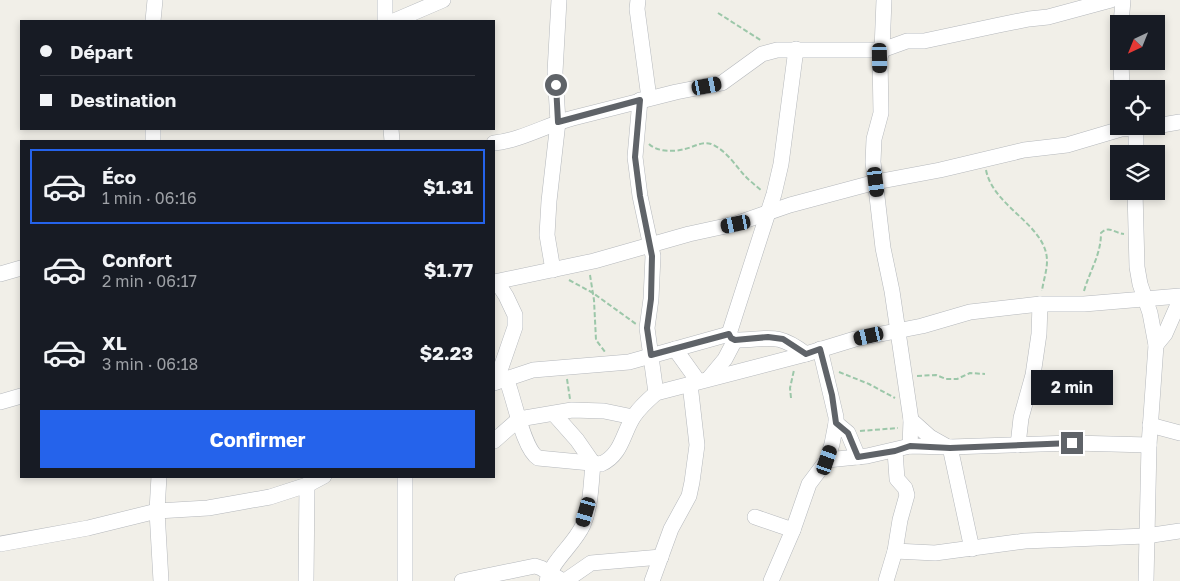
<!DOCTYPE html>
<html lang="fr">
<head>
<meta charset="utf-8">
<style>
  body { margin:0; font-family:"Golos Text",sans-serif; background:#20242c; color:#f1f3f6; height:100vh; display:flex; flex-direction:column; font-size:19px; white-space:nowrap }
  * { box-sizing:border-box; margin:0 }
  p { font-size:16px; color:#9ea1a6 }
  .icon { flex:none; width:28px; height:28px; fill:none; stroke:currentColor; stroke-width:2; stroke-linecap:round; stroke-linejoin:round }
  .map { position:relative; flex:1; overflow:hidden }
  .panel { position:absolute; left:20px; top:140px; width:475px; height:338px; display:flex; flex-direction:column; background:#171b24; border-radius:0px; box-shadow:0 2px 8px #0003 }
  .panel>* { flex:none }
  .guide { position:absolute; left:20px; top:20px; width:475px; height:110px; border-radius:0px; box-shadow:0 2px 8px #0003; display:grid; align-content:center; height:110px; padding:0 20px; background:#171b24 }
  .needle { width:32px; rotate:223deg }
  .tools { position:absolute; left:1110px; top:15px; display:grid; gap:10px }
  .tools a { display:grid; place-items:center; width:55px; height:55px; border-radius:0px; background:#171b24; box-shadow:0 2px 8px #0003; font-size:25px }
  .end { position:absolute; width:22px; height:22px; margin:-11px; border:6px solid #5f6368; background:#fff; box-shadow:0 0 0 2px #fff }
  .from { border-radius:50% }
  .bubble { position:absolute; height:35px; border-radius:0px; background:#171b24; box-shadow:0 2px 8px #0003; font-size:16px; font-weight:700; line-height:35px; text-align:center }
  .car { position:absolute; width:15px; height:30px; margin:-15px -8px; border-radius:6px; box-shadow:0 0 4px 1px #0007; background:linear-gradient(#222 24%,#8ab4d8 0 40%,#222 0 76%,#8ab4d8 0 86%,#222 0) }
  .guide b { display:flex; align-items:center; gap:18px; height:48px; font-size:19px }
  .guide b+b { border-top:1px solid #363941 }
  .guide i { width:12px; height:12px; background:#f1f3f6 }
  ul { padding:9px 0 0; list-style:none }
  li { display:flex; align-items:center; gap:15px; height:75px; margin:0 10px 8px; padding:0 10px; border:2px solid transparent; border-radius:0px }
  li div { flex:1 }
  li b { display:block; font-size:19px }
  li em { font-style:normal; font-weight:700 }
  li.on { border-color:#2563eb }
  li>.icon { width:45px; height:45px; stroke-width:1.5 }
  .cta { display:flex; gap:10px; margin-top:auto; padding:10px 20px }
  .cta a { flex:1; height:58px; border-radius:0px; background:#2563eb; color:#fff; font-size:20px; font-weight:700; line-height:58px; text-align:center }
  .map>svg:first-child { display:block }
</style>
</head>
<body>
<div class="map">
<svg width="1180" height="581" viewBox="0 0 1180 581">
  <rect width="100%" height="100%" fill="#f1efe8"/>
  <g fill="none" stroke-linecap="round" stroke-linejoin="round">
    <g stroke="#b5b8bc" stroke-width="16">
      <g id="minor">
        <polyline points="385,0 385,21"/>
        <polyline points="638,0 637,9 649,98"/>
        <polyline points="884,0 882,50 880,58 881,113 874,139 873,162 883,248 892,291 911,420 910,446"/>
        <polyline points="153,21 155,0"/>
        <polyline points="394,21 443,0"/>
        <polyline points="1121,24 1123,0"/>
        <polyline points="1121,61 1122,89"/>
        <polyline points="640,100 635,157 640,196 653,256 651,299 647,328 656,393"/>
        <polyline points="1156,126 1180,122"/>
        <polyline points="391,129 392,141"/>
        <polyline points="153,141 153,129"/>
        <path d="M 494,143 C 522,140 546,125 573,118 L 676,92 L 722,83 L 762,54 L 777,50 L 882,50 L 907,41 L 924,41 L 999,25 L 1029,19 L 1048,17 L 1111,0"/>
        <polyline points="1136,154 1136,129"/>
        <polyline points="1135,191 1137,267 1140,284 1150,313 1156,345 1149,445 1146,581"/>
        <polyline points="553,270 547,235 549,201 558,122 555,72 559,0"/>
        <polyline points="0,274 21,268"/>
        <polyline points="494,282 594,261 689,234 735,224 790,205 876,182 940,170 1024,150 1067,145 1121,129 1156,126"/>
        <polyline points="729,334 774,194 781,164 796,49"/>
        <path d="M 729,334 L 731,337 L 735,340 C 769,340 776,331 806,354"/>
        <polyline points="1156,345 1165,334 1180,300"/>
        <polyline points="675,349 698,381"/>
        <polyline points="710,377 725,359 735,340"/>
        <path d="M 506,378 C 514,397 523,449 538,458 L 601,464 C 622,455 623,432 634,416 C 640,407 648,400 656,393 L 806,354 L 855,339 L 922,326 L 970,312 L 1040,304 L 1084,304 L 1180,296"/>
        <polyline points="496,382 515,327 515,315 506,296 497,282"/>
        <polyline points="494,383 533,370 629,362 729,334"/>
        <polyline points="0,402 21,396"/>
        <polyline points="911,420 930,437 946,446"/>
        <polyline points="836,423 848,433 858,457"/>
        <polyline points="1150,425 1180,433"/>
        <polyline points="494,441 519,419 572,410 604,411 633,417"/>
        <polyline points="1018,445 1021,418 1033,375 1039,334 1040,304"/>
        <polyline points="950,447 972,549"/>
        <polyline points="827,460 867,456 910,446 950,447 1073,443 1149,445"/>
        <polyline points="159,476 157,511 161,581"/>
        <polyline points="755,517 793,530"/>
        <polyline points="0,544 88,528 157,511 208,508 270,497 307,485 324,476"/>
        <polyline points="895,551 935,553 1025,541 1146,536 1180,531"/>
        <polyline points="306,581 307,485"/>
        <polyline points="405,581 405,476"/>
        <polyline points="462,581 535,566 541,568 563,581"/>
        <path d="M 547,581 C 552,560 574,545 583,525 C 591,506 591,484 593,463 L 577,440 L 554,414"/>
        <polyline points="565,581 591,563 661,557"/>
        <polyline points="652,581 671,529 689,496 692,482 697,445 690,384"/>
        <polyline points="771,581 793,530 809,484 827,460 832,444 836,423 836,417 820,349"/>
        <polyline points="886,581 895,551 900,520 907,495 905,488 897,479 895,451"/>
      </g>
    </g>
    <g stroke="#9cc7a9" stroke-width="2" stroke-dasharray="5 2.5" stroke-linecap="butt">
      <polyline points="718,13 762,41"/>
      <path d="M 649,144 C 657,152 674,152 685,149 C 694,147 702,141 711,144 C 726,150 735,165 745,176 C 750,181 756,186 762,191"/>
      <path d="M 986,170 C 993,207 1047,225 1047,261 C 1047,271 1043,282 1042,291"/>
      <polyline points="590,275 594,300 596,340 605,352"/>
      <polyline points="569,280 593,293 636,324"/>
      <path d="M 1084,291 C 1090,270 1101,255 1101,233 C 1109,225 1114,233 1124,234"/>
      <polyline points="839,372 869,384 895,398"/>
      <polyline points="917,376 936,375 946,379 957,379 970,373 985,374"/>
      <polyline points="567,379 570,399"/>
      <polyline points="791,398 790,388 794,370"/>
      <polyline points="860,431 898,428"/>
    </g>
    <use href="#minor" stroke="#fff" stroke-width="15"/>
  </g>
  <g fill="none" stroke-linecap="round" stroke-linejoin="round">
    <polyline stroke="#5f6368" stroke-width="6" points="556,85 558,122 640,100 635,157 640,196 652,256 651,299 647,328 651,355 729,334 731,338 735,340 768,337 783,339 806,354 820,349 832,395 836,423 848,433 858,457 895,451 910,446 950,448 1072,443"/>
  </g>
</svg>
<div class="tools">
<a><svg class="needle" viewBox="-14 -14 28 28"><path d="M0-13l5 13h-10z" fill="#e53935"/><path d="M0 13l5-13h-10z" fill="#9ea1a6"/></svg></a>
<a><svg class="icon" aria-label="locate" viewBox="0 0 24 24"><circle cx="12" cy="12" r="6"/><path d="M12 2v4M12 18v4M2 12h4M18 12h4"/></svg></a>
<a><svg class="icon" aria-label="layers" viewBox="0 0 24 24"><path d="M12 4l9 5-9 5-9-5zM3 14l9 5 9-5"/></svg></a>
</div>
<i class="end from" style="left:556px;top:85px"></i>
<i class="end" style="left:1072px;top:443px"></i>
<div class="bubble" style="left:1031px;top:370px;width:82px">2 min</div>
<i class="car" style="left:880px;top:58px;rotate:179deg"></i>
<i class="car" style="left:707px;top:86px;rotate:79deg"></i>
<i class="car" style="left:876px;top:182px;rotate:173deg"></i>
<i class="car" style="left:736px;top:224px;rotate:258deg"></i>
<i class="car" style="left:869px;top:336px;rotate:257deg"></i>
<i class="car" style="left:827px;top:460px;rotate:19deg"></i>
<i class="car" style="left:586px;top:512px;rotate:196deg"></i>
<div class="guide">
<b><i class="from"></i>Départ</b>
<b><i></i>Destination</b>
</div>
<section class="panel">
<ul>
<li class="on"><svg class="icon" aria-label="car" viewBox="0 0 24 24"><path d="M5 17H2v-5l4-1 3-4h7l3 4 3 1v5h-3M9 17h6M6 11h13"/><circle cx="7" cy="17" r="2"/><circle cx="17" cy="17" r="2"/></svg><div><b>Éco</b><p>1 min · 06:16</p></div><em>$1.31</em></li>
<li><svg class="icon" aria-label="car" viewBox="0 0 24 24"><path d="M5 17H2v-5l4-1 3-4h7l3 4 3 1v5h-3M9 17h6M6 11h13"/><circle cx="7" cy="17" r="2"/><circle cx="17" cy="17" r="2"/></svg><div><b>Confort</b><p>2 min · 06:17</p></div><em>$1.77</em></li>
<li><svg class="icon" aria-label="car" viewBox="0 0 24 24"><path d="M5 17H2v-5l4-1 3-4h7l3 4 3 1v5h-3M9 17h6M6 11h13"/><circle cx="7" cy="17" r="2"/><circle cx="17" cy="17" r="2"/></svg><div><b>XL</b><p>3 min · 06:18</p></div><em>$2.23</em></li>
</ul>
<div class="cta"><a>Confirmer</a></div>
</section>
</div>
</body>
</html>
